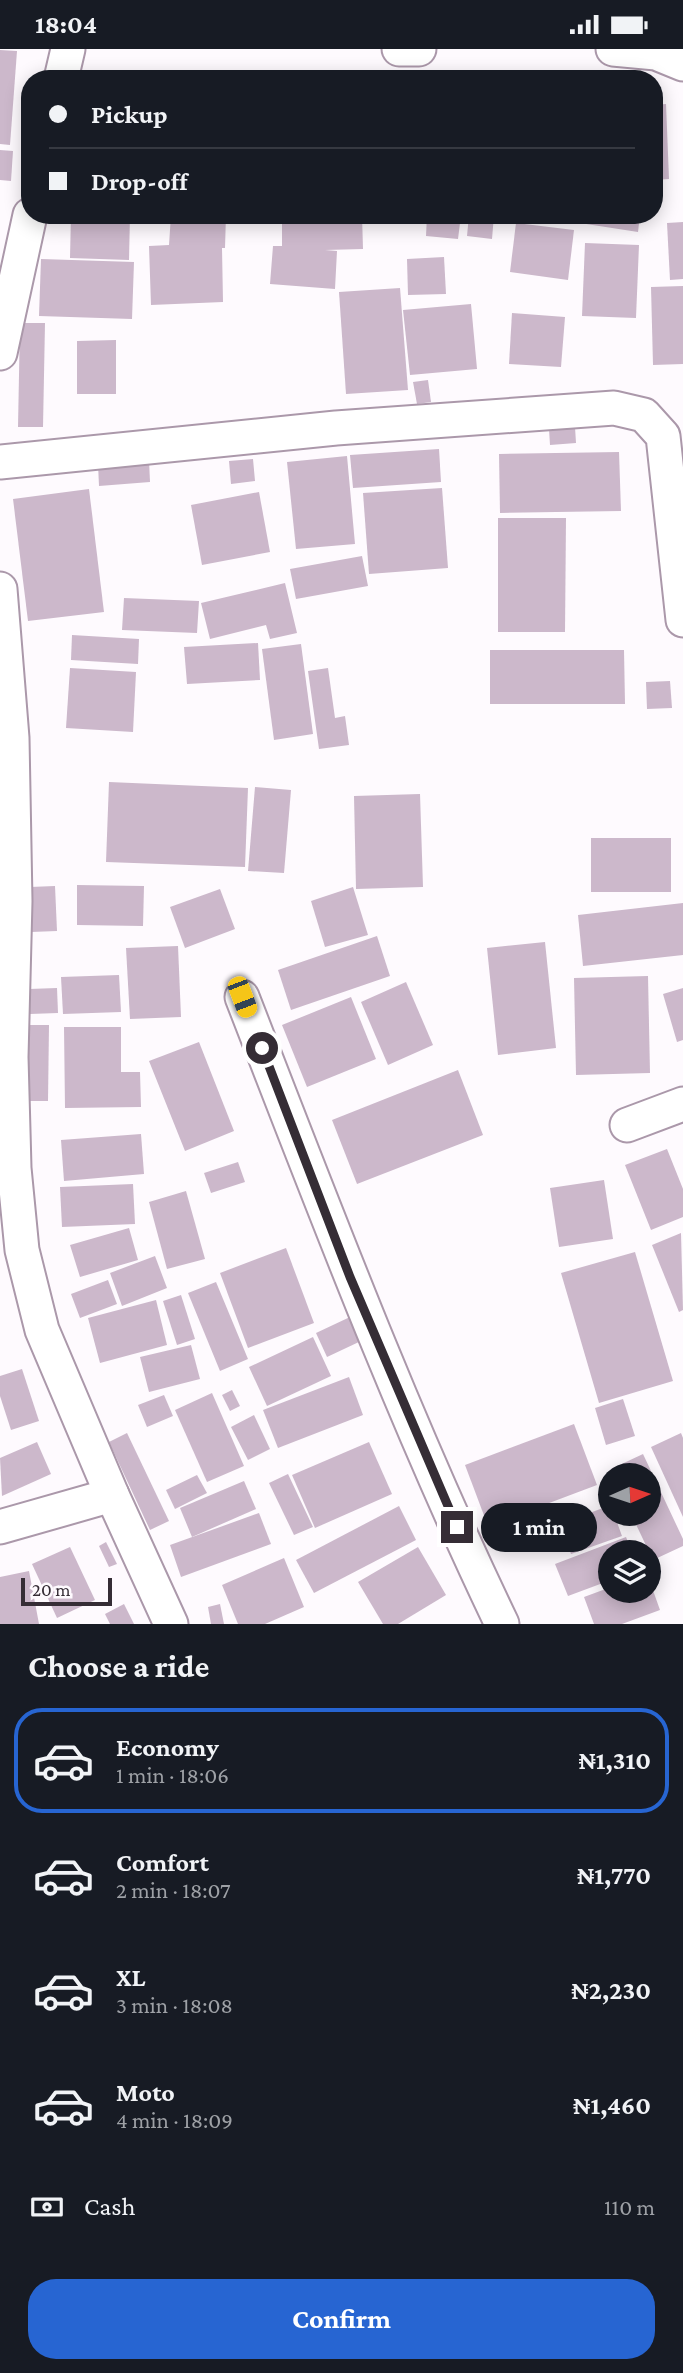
<!DOCTYPE html>
<html lang="en">
<head>
<meta charset="utf-8">
<style>
  body { margin:0; font-family:"Crimson Pro",serif; background:#242831; color:#f1f3f6; height:100vh; display:flex; flex-direction:column; font-size:26px; white-space:nowrap }
  * { box-sizing:border-box; margin:0 }
  p { font-size:23px; color:#9ea1a6 }
  .icon { flex:none; width:38px; height:38px; fill:none; stroke:currentColor; stroke-width:2; stroke-linecap:round; stroke-linejoin:round }
  .map { position:relative; height:1575px; overflow:hidden }
  .details { display:flex; flex-direction:column; background:#171b24; flex:1 }
  .details>* { flex:none }
  .top-card { position:absolute; left:21px; top:21px; width:642px; height:154px; border-radius:28px; box-shadow:0 4px 18px #0003; display:grid; align-content:center; height:154px; padding:0 28px; background:#171b24 }
  .needle { width:46px; rotate:87deg }
  .tools { position:absolute; left:598px; top:1414px; display:grid; gap:14px }
  .tools a { display:grid; place-items:center; width:63px; height:63px; border-radius:50%; background:#171b24; box-shadow:0 4px 18px #0003; font-size:35px }
  .scale { position:absolute; left:21px; bottom:18px; width:91px; box-sizing:border-box; padding-left:7px; border:4px solid #352d35; border-top:0; font-size:19px; line-height:24px; white-space:nowrap; color:#352d35; -webkit-text-stroke:5px #fefafe; paint-order:stroke }
  .end { position:absolute; width:32px; height:32px; margin:-16px; border:9px solid #352d35; background:#fff; box-shadow:0 0 0 4px #fff }
  .from { border-radius:50% }
  .bubble { position:absolute; height:49px; border-radius:24px; background:#171b24; box-shadow:0 4px 18px #0003; font-size:23px; font-weight:700; line-height:49px; text-align:center }
  .car { position:absolute; width:21px; height:42px; margin:-21px -10px; border-radius:9px; box-shadow:0 0 5px 2px #0007; background:linear-gradient(#f5c518 24%,#345 0 40%,#f5c518 0 76%,#345 0 86%,#f5c518 0) }
  .top-card b { display:flex; align-items:center; gap:24px; height:66px; font-size:26px }
  .top-card b+b { border-top:2px solid #363941 }
  .top-card i { width:18px; height:18px; background:#f1f3f6 }
  ul { padding:0; list-style:none }
  li { display:flex; align-items:center; gap:21px; height:105px; margin:0 14px 10px; padding:0 14px; border:4px solid transparent; border-radius:28px }
  li div { flex:1 }
  li b { display:block; font-size:26px }
  li em { font-style:normal; font-weight:700 }
  li.current { border-color:#2765d2 }
  li>.icon { width:63px; height:63px; stroke-width:1.5 }
  h2 { padding:0 28px; font-size:32px; line-height:84px }
  .pay { display:flex; align-items:center; gap:18px; height:77px; padding:0 28px; font-size:26px }
  .pay p { margin-inline-start:auto }
  .action { display:flex; gap:14px; margin-top:auto; padding:14px 28px }
  .action a { flex:1; height:80px; border-radius:28px; background:#2765d2; color:#fff; font-size:28px; font-weight:700; line-height:80px; text-align:center }
  .status { display:flex; justify-content:space-between; align-items:center; height:49px; padding:0 35px; background:#171b24; direction:ltr }
  .status svg { height:19px; fill:currentColor }
  .map>svg:first-child { display:block }
</style>
</head>
<body>
<div class="status"><b>18:04</b><svg viewBox="0 0 49 12"><path d="M0 12V9h3v3zM5 12V6h3v6zM10 12V3h3v9zM15 12V0h3v12zM26 1h20v11H26zM47 4h2v5h-2z"/></svg></div>
<div class="map">
<svg width="683" height="1575" viewBox="0 0 683 1575">
  <rect width="100%" height="100%" fill="#fefafe"/>
  <g fill="#ccb8cb">
    <polygon points="0,1 17,2 10,96 0,95"/>
    <polygon points="666,55 669,130 654,131 654,56"/>
    <polygon points="0,101 13,102 11,132 0,131"/>
    <polygon points="71,166 130,166 129,211 70,209"/>
    <polygon points="171,166 226,166 225,199 222,199 223,253 151,256 149,197 169,196"/>
    <polygon points="282,166 362,166 363,200 325,201 337,202 335,240 270,235 273,197 282,197"/>
    <polygon points="427,166 461,166 458,190 426,187"/>
    <polygon points="469,166 494,166 492,190 467,187"/>
    <polygon points="528,166 640,166 638,183"/>
    <polygon points="683,173 683,230 670,231 667,174"/>
    <polygon points="516,174 574,181 568,231 510,223"/>
    <polygon points="585,194 639,196 636,269 582,267"/>
    <polygon points="444,208 446,245 408,246 407,210"/>
    <polygon points="41,210 134,213 132,270 39,267"/>
    <polygon points="683,237 683,315 653,316 651,238"/>
    <polygon points="400,239 408,341 346,345 339,243"/>
    <polygon points="471,255 477,320 410,326 403,261"/>
    <polygon points="512,264 565,268 561,318 509,315"/>
    <polygon points="20,274 45,274 43,378 18,378"/>
    <polygon points="116,291 116,345 77,345 77,292"/>
    <polygon points="428,331 431,353 417,355 413,333"/>
    <polygon points="575,378 576,394 550,396 549,380"/>
    <polygon points="439,400 441,433 353,439 350,406"/>
    <polygon points="619,403 621,462 500,464 499,405"/>
    <polygon points="347,407 355,495 296,500 287,413"/>
    <polygon points="253,410 255,432 231,435 229,412"/>
    <polygon points="149,411 150,433 99,437 98,415"/>
    <polygon points="442,439 448,519 369,525 363,444"/>
    <polygon points="89,440 104,563 28,572 13,450"/>
    <polygon points="259,443 270,503 202,516 191,456"/>
    <polygon points="498,469 566,469 565,583 498,583"/>
    <polygon points="362,507 368,537 296,550 290,520"/>
    <polygon points="285,534 297,584 270,590 266,576 210,590 201,554"/>
    <polygon points="124,549 199,552 197,584 122,581"/>
    <polygon points="72,586 139,590 138,615 71,611"/>
    <polygon points="258,594 260,631 187,635 184,598"/>
    <polygon points="301,595 313,685 274,691 262,600"/>
    <polygon points="490,601 624,601 625,655 490,655"/>
    <polygon points="70,619 136,623 133,683 66,679"/>
    <polygon points="328,619 335,669 345,667 349,696 319,700 308,622"/>
    <polygon points="670,632 672,659 647,660 646,633"/>
    <polygon points="109,733 248,739 245,818 106,813"/>
    <polygon points="255,738 291,741 284,824 248,822"/>
    <polygon points="420,745 423,838 356,840 354,747"/>
    <rect x="591" y="789" width="80" height="54"/>
    <polygon points="77,836 144,837 143,877 77,876"/>
    <polygon points="55,837 57,882 31,883 30,838"/>
    <polygon points="353,838 368,886 325,898 311,852"/>
    <polygon points="220,840 235,880 185,899 170,858"/>
    <polygon points="683,854 683,906 583,917 578,866"/>
    <polygon points="377,887 390,927 291,961 278,921"/>
    <polygon points="545,893 556,999 498,1006 487,899"/>
    <polygon points="178,897 181,968 130,970 126,899"/>
    <polygon points="119,926 121,963 63,965 61,928"/>
    <polygon points="648,927 650,1024 576,1026 574,929"/>
    <polygon points="406,933 433,996 388,1016 361,953"/>
    <polygon points="57,939 58,964 30,965 29,940"/>
    <polygon points="683,939 683,991 677,993 663,945"/>
    <polygon points="351,948 376,1010 307,1038 282,976"/>
    <polygon points="26,976 49,976 48,1052 26,1052"/>
    <polygon points="64,978 121,978 121,1023 140,1023 141,1058 65,1059"/>
    <polygon points="199,993 234,1082 185,1102 149,1012"/>
    <polygon points="458,1021 483,1086 357,1135 332,1071"/>
    <polygon points="141,1085 144,1125 64,1132 61,1091"/>
    <polygon points="667,1100 683,1140 683,1168 651,1181 625,1116"/>
    <polygon points="238,1113 245,1133 211,1144 204,1124"/>
    <polygon points="604,1131 613,1190 559,1198 550,1139"/>
    <polygon points="133,1135 135,1175 62,1178 60,1138"/>
    <polygon points="186,1142 205,1210 167,1220 149,1153"/>
    <polygon points="129,1179 138,1211 80,1228 70,1196"/>
    <polygon points="681,1184 683,1261 679,1263 652,1196"/>
    <polygon points="286,1199 314,1274 248,1299 220,1224"/>
    <polygon points="635,1203 673,1332 599,1354 561,1224"/>
    <polygon points="155,1207 167,1239 122,1257 110,1224"/>
    <polygon points="108,1231 117,1255 80,1269 71,1245"/>
    <polygon points="216,1233 248,1310 220,1322 188,1244"/>
    <polygon points="181,1246 195,1290 177,1296 163,1252"/>
    <polygon points="156,1251 167,1296 100,1314 88,1269"/>
    <polygon points="350,1268 361,1292 327,1308 316,1284"/>
    <polygon points="313,1288 331,1327 267,1357 249,1318"/>
    <polygon points="191,1296 200,1330 149,1343 140,1308"/>
    <polygon points="22,1320 39,1372 11,1381 0,1347 0,1327"/>
    <polygon points="349,1328 363,1366 278,1399 263,1361"/>
    <polygon points="232,1341 240,1357 230,1362 222,1346"/>
    <polygon points="212,1344 244,1417 207,1433 175,1361"/>
    <polygon points="164,1346 173,1367 147,1378 138,1356"/>
    <polygon points="623,1350 635,1387 606,1396 595,1359"/>
    <polygon points="254,1366 270,1400 248,1411 231,1378"/>
    <polygon points="574,1375 597,1436 488,1477 465,1416"/>
    <polygon points="127,1384 169,1472 150,1481 109,1393"/>
    <polygon points="681,1384 683,1389 683,1468 651,1398"/>
    <polygon points="37,1393 51,1425 2,1447 0,1409"/>
    <polygon points="369,1393 392,1445 315,1479 292,1426"/>
    <polygon points="643,1405 683,1490 683,1497 653,1511 631,1465 649,1465 649,1426 613,1426 611,1420"/>
    <polygon points="288,1425 313,1478 294,1486 269,1434"/>
    <polygon points="197,1426 207,1444 175,1460 166,1441"/>
    <polygon points="244,1432 256,1460 192,1488 180,1459"/>
    <polygon points="611,1456 611,1465 614,1465 622,1487 571,1505 560,1475"/>
    <polygon points="399,1457 416,1491 314,1544 296,1511"/>
    <polygon points="259,1464 271,1495 181,1528 170,1496"/>
    <polygon points="626,1488 632,1503 611,1503 611,1531 568,1547 555,1515"/>
    <polygon points="106,1493 117,1515 109,1518 99,1497"/>
    <polygon points="70,1498 95,1551 57,1569 32,1515"/>
    <polygon points="418,1498 446,1546 398,1575 383,1575 358,1533"/>
    <polygon points="284,1509 304,1558 265,1575 238,1575 222,1536"/>
    <polygon points="29,1522 39,1575 0,1575 0,1528"/>
    <polygon points="650,1533 660,1561 622,1575 594,1575 584,1548 611,1538 611,1542 649,1542"/>
    <polygon points="124,1555 134,1575 110,1575 105,1565"/>
    <polygon points="220,1555 224,1575 211,1575 208,1558"/>
  </g>
  <g fill="none" stroke-linecap="round" stroke-linejoin="round">
    <g stroke="#ab98aa" stroke-width="37">
      <g id="street">
        <polyline points="399,0 419,0"/>
        <polyline points="613,0 656,4 683,15"/>
        <polyline points="61,30 68,0"/>
        <polyline points="0,304 30,166"/>
        <polyline points="0,413 336,379 614,359 644,366 663,387 683,571"/>
        <polyline points="0,540 12,689 15,852 11,1008 14,1119 22,1201 42,1281 112,1446 171,1575"/>
        <path d="M 242,948 C 324,1159 404,1371 502,1575"/>
        <polyline points="627,1076 683,1055"/>
        <polyline points="0,1478 112,1446"/>
      </g>
    </g>
    <use href="#street" stroke="#fff" stroke-width="33"/>
  </g>
  <g fill="none" stroke-linecap="round" stroke-linejoin="round">
    <polyline stroke="#352d35" stroke-width="9" points="262,999 350,1228 457,1478"/>
  </g>
</svg>
<div class="tools">
<a><svg class="needle" viewBox="-14 -14 28 28"><path d="M0-13l5 13h-10z" fill="#e53935"/><path d="M0 13l5-13h-10z" fill="#9ea1a6"/></svg></a>
<a><svg class="icon" aria-label="layers" viewBox="0 0 24 24"><path d="M12 4l9 5-9 5-9-5zM3 14l9 5 9-5"/></svg></a>
</div>
<div class="scale">20 m</div>
<i class="end from" style="left:262px;top:999px"></i>
<i class="end" style="left:457px;top:1478px"></i>
<div class="bubble" style="left:481px;top:1454px;width:116px">1 min</div>
<i class="car" style="left:242px;top:948px;rotate:159deg"></i>
<div class="top-card">
<b><i class="from"></i>Pickup</b>
<b><i></i>Drop-off</b>
</div>
</div>
<section class="details">
<h2>Choose a ride</h2>
<ul>
<li class="current"><svg class="icon" aria-label="car" viewBox="0 0 24 24"><path d="M5 17H2v-5l4-1 3-4h7l3 4 3 1v5h-3M9 17h6M6 11h13"/><circle cx="7" cy="17" r="2"/><circle cx="17" cy="17" r="2"/></svg><div><b>Economy</b><p>1 min · 18:06</p></div><em>₦1,310</em></li>
<li><svg class="icon" aria-label="car" viewBox="0 0 24 24"><path d="M5 17H2v-5l4-1 3-4h7l3 4 3 1v5h-3M9 17h6M6 11h13"/><circle cx="7" cy="17" r="2"/><circle cx="17" cy="17" r="2"/></svg><div><b>Comfort</b><p>2 min · 18:07</p></div><em>₦1,770</em></li>
<li><svg class="icon" aria-label="car" viewBox="0 0 24 24"><path d="M5 17H2v-5l4-1 3-4h7l3 4 3 1v5h-3M9 17h6M6 11h13"/><circle cx="7" cy="17" r="2"/><circle cx="17" cy="17" r="2"/></svg><div><b>XL</b><p>3 min · 18:08</p></div><em>₦2,230</em></li>
<li><svg class="icon" aria-label="car" viewBox="0 0 24 24"><path d="M5 17H2v-5l4-1 3-4h7l3 4 3 1v5h-3M9 17h6M6 11h13"/><circle cx="7" cy="17" r="2"/><circle cx="17" cy="17" r="2"/></svg><div><b>Moto</b><p>4 min · 18:09</p></div><em>₦1,460</em></li>
</ul>
<div class="pay"><svg class="icon" aria-label="cash" viewBox="0 0 24 24"><path d="M3 7h18v10H3z"/><circle cx="12" cy="12" r="2"/></svg>Cash<p>110 m</p></div>
<div class="action"><a>Confirm</a></div>
</section>
</body>
</html>
